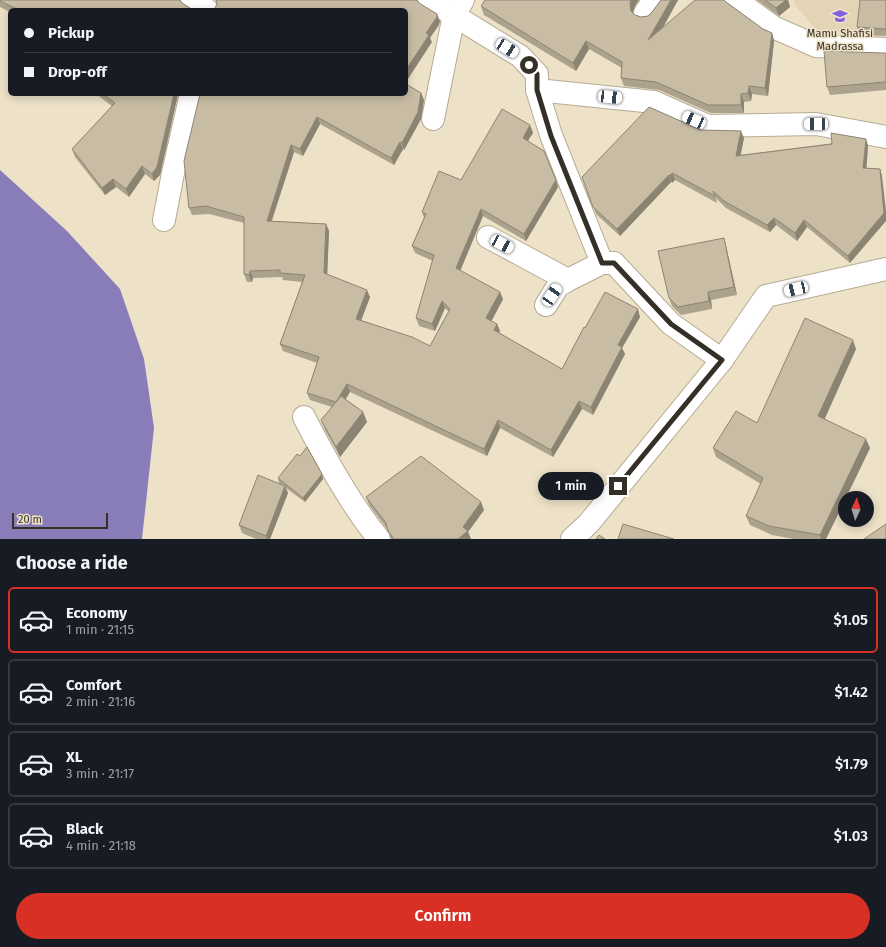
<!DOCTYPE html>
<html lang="en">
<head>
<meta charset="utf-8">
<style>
  body { margin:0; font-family:"Fira Sans",sans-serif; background:#20242c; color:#f1f3f6; height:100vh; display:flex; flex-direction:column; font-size:15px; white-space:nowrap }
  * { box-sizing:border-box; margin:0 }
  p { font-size:13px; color:#9ea1a6 }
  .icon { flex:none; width:22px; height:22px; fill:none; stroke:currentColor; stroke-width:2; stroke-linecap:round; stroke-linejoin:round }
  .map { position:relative; height:539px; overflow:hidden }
  .drawer { display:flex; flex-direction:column; background:#171b24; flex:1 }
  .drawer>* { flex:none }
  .banner { position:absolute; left:8px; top:8px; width:400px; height:88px; border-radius:6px; box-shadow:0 2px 10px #0003; display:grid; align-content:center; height:88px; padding:0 16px; background:#171b24 }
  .needle { width:26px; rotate:4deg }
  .buttons { position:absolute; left:838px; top:491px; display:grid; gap:8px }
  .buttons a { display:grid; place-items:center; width:36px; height:36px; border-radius:50%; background:#171b24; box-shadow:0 2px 10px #0003; font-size:20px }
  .scale { position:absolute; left:12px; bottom:10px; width:96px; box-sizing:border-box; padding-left:4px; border:2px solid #353027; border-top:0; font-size:11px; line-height:14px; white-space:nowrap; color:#353027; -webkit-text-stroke:3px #ede1c8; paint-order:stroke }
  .end { position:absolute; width:18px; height:18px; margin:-9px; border:5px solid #353027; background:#fff; box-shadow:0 0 0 2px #fff }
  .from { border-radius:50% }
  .bubble { position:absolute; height:28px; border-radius:14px; background:#171b24; box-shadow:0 2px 10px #0003; font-size:13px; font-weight:600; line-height:28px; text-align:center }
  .car { position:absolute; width:12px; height:24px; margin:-12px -6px; border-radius:5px; box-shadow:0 0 3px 1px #0007; background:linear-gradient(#fff 24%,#345 0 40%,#fff 0 76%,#345 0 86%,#fff 0) }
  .banner b { display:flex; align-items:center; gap:14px; height:38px; font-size:15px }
  .banner b+b { border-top:1px solid #363941 }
  .banner i { width:10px; height:10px; background:#f1f3f6 }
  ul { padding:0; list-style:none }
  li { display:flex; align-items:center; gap:12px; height:66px; margin:0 8px 6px; padding:0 8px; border:2px solid #363941; border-radius:6px }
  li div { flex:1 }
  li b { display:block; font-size:15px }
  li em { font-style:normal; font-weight:600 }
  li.active { border-color:#d93025 }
  li>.icon { width:36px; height:36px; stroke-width:1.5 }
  h2 { padding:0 16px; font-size:18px; line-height:48px }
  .primary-button { display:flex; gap:8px; margin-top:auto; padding:8px 16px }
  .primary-button a { flex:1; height:46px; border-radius:24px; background:#d93025; color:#fff; font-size:16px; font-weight:600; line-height:46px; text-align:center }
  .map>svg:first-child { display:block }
</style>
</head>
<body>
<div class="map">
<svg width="886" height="539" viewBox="0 0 886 539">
  <rect width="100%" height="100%" fill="#ede1c8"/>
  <polygon fill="#e3d4b5" points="794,0 877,0 873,28 820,34 794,4"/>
  <polygon fill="#887db8" points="0,170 67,231 120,289 144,359 154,428 142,539 0,539"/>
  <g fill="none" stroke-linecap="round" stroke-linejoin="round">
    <g stroke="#b6ab93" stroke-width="24">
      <g id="minor">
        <polyline points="192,0 207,10"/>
        <polyline points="429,0 520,56 537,74 537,90 551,135 602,263"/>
        <polyline points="736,0 773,27 816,46 886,49"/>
        <polyline points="645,13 654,0"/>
        <polyline points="537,90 654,102 708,126 816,124 886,137"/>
        <polyline points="433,119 454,15 463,0"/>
        <polyline points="164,220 173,173 191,94"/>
        <polyline points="488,237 568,280"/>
        <polyline points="546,305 558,286 568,280 602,263 614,263 671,324 722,360"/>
        <path d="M 304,417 C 325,458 350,504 379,539"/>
        <polyline points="572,539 589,523 722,360 766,296 886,269"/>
      </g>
    </g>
    <use href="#minor" stroke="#fff" stroke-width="22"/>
  </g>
  <g fill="#aca28d">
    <polygon points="0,0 182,3 193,10 10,10 10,12 0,7"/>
    <polygon points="678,0 663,28 726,2 763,29 772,33 774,41 768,96 752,94 751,101 744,102 744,113 711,113 659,90 624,86 621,78 622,68 589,49 576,71 484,15 481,6 635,6 633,12 635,15 641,17 648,16"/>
    <polygon points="757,0 788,0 790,7 779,16"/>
    <polygon points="886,0 886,36 860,35 857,27"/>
    <polygon points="883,53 886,53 886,90 830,95 827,87"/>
    <polygon points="421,93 424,100 421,119 404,150 403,149 394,165 320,124 303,156 294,152 272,221 326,224 329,231 327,274 370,297 361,320 430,346 449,312 445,308 435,331 419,326 416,318 433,261 415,253 412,246 424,218 422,212 530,125 533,133 528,141 558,187 526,241 483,216 460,271 503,299 491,321 497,324 500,331 499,333 562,369 585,328 640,317 622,348 625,354 593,415 582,409 553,457 500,428 487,456 350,392 345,399 363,412 367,422 340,457 325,430 321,420 332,407 310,400 307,393 317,363 283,351 280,344 302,282 283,280 282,277 253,278 252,282 247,282 244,274 244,223 209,214 192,215 189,208 200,94"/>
    <polygon points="96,94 178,94 160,175 154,181 145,174 129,197 116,187 105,195 75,157 72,149 112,106"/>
    <polygon points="701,130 744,138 740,155 866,139 868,146 866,168 880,169 882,176 850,263 807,227 797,241 776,225 770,232 726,208 716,198 717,203 675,180 672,183 671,182 620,236 596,214 582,177"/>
    <polygon points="724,238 726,246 737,295 711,300 712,309 681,315 672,306 669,298"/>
    <polygon points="856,349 824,419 870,448 826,539 794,539 772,535 750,525 746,516 761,484 716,457 713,448 757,423"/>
    <polygon points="322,474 323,479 305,502 286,488 288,493 270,539 256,539 242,533 239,525 280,484 279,483 278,478"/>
    <polygon points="366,497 484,510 468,532 471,539 391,539 388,530 369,505"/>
  </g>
  <g fill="#8c8473">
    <polygon points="631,0 639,0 635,6 633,12 631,11 630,4"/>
    <polygon points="671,0 678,0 651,48 648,40"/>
    <polygon points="786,0 788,0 790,7 779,16 776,8"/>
    <polygon points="437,14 440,21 439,25 430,38 432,42 406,82 406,70"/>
    <polygon points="772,33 774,41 768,96 765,88"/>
    <polygon points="586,41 589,49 576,71 573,63"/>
    <polygon points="749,86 752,94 751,101 748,93"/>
    <polygon points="421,93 424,100 421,119 404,150 402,143"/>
    <polygon points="174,94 178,94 160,175 154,181 152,174"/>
    <polygon points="741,94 744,102 744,113 741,105"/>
    <polygon points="317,117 320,124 303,156 300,149"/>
    <polygon points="530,125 533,133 525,145 523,138"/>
    <polygon points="741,131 744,138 739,163 736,156"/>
    <polygon points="866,139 868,146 866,175 863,168"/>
    <polygon points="400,142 403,149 394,165 391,158"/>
    <polygon points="291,145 294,152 269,228 267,221"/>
    <polygon points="142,166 145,174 129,197 126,189"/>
    <polygon points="880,169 882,176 886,211 886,221 850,263 848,256"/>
    <polygon points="672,173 675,180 672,183 670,176"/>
    <polygon points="669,175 671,182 620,236 617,229"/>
    <polygon points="113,179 116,187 105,195 102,188"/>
    <polygon points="556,180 558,187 526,241 524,234"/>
    <polygon points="481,209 483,216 458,276 456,268"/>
    <polygon points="774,218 776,225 770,232 767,225"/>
    <polygon points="804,220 807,227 797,241 795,233"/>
    <polygon points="326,224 329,231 327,280 324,273"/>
    <polygon points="724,238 726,246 737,295 734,287"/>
    <polygon points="250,271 253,278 252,282 249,275"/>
    <polygon points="367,290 370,297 359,326 356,319"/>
    <polygon points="500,292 503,299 489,326 486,318"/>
    <polygon points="708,292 711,300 712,309 709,301"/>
    <polygon points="442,301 445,308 435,331 432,324"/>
    <polygon points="638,309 640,317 622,348 625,354 593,415 591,407 618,345"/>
    <polygon points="497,324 500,331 496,337 494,330"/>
    <polygon points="853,340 856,349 822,425 818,416"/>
    <polygon points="347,384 350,392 339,410 336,402"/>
    <polygon points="579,401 582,409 553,457 551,450"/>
    <polygon points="363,412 367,422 340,457 336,447"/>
    <polygon points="498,420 500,428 487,456 484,449"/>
    <polygon points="866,439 870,448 826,539 821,539 820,535"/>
    <polygon points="322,474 323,479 305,502 303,498"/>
    <polygon points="285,486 288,493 270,539 267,539 266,536"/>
    <polygon points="481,502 484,510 468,532 471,539 458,539 463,527"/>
  </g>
  <g fill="#c8bca4" stroke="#8c8473">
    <polygon points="0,0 180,0 182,3 193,10 19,10 0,1"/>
    <polygon points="216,0 417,0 419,3 437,14 437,17 426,33 429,35 406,70 406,10 214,10 217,4"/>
    <polygon points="485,0 631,0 630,4 631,11 635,15 641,17 648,16 652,12 661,0 671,0 648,40 695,0 724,0 726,2 763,29 772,33 765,88 749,86 748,93 741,94 741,105 708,105 656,82 621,78 622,62 586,41 573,63 481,6"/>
    <polygon points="765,0 786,0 776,8"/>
    <polygon points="860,0 886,0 886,29 884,29 857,27"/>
    <polygon points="824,51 883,53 886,53 886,82 827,87"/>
    <polygon points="406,84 421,93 418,112 402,143 400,142 391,158 317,117 300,149 291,145 267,221 326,224 324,273 367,290 356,319 412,337 430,346 450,309 442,301 432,324 416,318 434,255 412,246 426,214 422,212 439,171 461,180 502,109 530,125 523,138 544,151 556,180 524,234 481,209 456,268 500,292 486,318 497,324 494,330 562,369 584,327 585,328 605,292 638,309 618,345 622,347 591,407 579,401 551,450 498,420 484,449 347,384 336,402 307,393 319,357 280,344 305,275 280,273 280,270 250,271 249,275 244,274 244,217 206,206 189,208 184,161 200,94 406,94"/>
    <polygon points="103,94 174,94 157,167 152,174 142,166 126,189 113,179 102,188 72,149 115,103"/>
    <polygon points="649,107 701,130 741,131 736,156 832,144 831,133 866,139 863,168 880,169 884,213 848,256 804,220 795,233 774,218 767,225 724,201 713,191 715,196 672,173 670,176 669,175 617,229 593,207 582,177"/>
    <polygon points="724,238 734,287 708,292 709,301 678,307 669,298 658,251"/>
    <polygon points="805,318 853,340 818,416 866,439 820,535 769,526 746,516 763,478 713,448 736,411 757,423"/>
    <polygon points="341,396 363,412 336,447 321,420"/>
    <polygon points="307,447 322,474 303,498 278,478 297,454 300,456"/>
    <polygon points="421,456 481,502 463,527 468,531 458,539 394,539 388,531 386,523 366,497"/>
    <polygon points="258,475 285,486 266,536 239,525"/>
    <polygon points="623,524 674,539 618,539"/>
    <polygon points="886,524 886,539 864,539"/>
    <polygon points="599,535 605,539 596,539"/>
  </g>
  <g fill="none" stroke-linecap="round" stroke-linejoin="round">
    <polyline stroke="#353027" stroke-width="5" points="529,65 537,74 537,90 551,136 602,263 614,263 671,324 722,360 618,486"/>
  </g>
  <defs>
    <g id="school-bare" transform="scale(1.2)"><path d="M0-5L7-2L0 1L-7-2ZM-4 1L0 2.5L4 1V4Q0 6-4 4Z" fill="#8263dd" stroke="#ede1c8" stroke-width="2.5" paint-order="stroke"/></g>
  </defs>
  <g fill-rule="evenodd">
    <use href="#school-bare" x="840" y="16"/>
  </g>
  <g text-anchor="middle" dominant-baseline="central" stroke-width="3" stroke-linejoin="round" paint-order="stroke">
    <g font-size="11" fill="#353027" stroke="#ede1c8">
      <text x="840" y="33">Mamu Shafisi<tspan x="840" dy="13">Madrassa</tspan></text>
    </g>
  </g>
</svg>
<div class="buttons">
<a><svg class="needle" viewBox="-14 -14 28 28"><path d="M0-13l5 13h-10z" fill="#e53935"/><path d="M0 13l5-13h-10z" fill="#9ea1a6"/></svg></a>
</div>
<div class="scale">20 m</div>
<i class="end from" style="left:529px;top:65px"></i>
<i class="end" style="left:618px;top:486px"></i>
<div class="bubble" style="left:538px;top:472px;width:66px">1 min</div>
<i class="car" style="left:507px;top:48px;rotate:122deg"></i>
<i class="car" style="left:610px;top:97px;rotate:96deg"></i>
<i class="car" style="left:694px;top:120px;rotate:294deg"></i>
<i class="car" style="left:816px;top:124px;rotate:269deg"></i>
<i class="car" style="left:502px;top:244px;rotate:118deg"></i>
<i class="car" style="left:796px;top:289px;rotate:257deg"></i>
<i class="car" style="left:552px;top:295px;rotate:34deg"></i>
<div class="banner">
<b><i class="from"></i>Pickup</b>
<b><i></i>Drop-off</b>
</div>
</div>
<section class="drawer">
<h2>Choose a ride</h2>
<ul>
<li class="active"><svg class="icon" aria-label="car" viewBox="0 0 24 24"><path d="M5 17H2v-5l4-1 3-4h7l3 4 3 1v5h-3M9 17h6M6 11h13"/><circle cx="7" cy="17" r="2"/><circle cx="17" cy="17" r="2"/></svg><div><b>Economy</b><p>1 min · 21:15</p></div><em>$1.05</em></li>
<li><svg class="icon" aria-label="car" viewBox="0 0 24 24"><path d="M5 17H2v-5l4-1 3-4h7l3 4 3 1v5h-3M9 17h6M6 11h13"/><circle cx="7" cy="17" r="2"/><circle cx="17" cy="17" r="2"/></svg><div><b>Comfort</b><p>2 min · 21:16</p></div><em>$1.42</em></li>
<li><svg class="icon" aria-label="car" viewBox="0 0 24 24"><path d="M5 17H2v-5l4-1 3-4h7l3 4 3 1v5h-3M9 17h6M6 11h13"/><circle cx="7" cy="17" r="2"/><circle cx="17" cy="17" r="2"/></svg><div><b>XL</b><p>3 min · 21:17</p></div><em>$1.79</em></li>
<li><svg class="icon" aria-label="car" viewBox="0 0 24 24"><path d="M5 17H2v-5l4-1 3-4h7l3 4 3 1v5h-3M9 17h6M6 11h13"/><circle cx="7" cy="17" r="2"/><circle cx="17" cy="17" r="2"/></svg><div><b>Black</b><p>4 min · 21:18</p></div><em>$1.03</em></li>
</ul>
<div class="primary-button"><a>Confirm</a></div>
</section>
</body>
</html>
